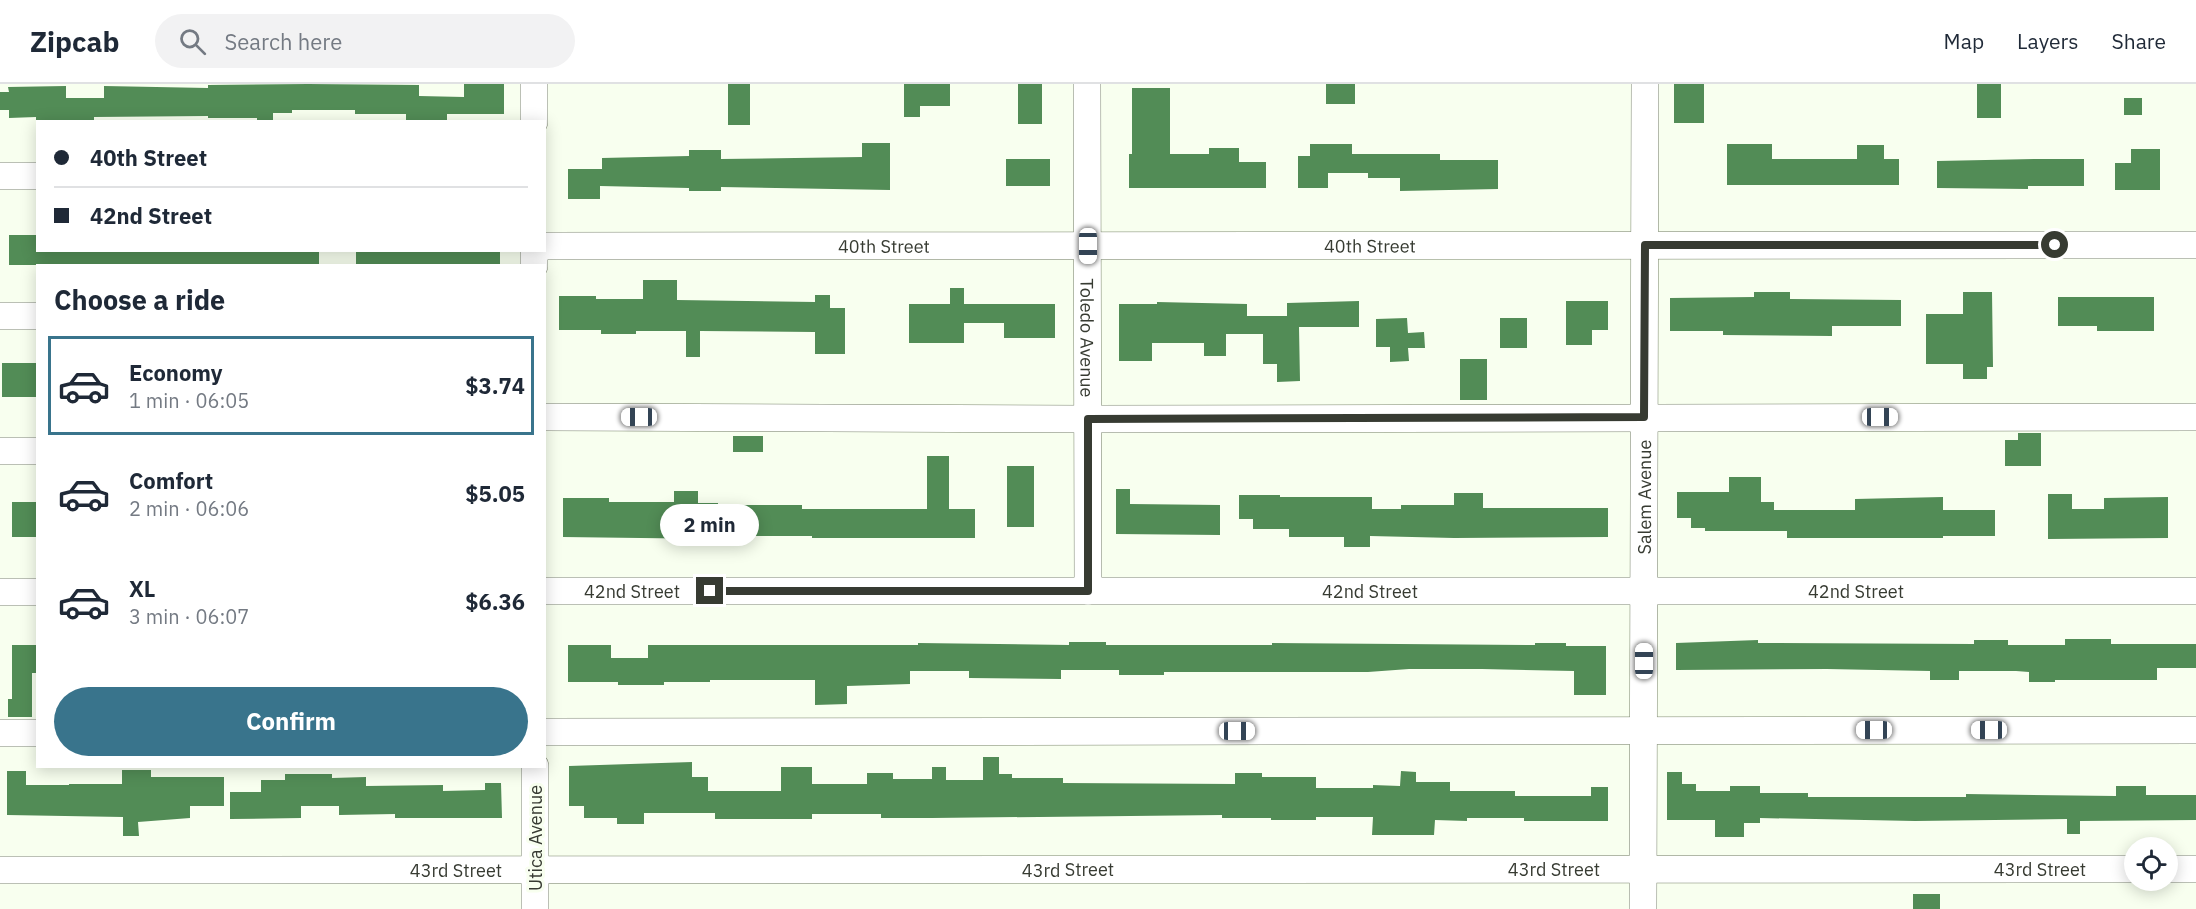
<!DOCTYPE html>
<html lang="en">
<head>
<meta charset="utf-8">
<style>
  body { margin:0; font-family:"IBM Plex Sans",sans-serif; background:#f2f2f3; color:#1f2937; height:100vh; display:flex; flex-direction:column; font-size:22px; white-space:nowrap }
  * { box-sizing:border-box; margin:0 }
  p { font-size:20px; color:#747a83 }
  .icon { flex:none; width:33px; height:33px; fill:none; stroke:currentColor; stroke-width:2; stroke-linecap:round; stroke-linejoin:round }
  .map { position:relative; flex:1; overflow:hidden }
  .drawer { position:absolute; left:36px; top:180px; width:510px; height:504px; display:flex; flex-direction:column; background:#fff; border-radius:0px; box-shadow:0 3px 15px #0003 }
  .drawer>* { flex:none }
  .guide { position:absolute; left:36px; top:36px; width:510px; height:132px; border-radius:0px; box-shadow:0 3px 15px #0003; display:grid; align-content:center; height:132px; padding:0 18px; background:#fff }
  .controls { position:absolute; left:2124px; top:753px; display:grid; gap:12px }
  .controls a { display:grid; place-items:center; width:54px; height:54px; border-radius:50%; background:#fff; box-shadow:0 3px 15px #0003; font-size:30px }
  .end { position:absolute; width:27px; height:27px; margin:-14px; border:8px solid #373b32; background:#fff; box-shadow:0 0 0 3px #fff }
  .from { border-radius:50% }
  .bubble { position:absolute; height:42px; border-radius:21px; background:#fff; box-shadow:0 3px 15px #0003; font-size:20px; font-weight:800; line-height:42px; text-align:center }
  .car { position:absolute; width:18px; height:36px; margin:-18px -9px; border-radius:8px; box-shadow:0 0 4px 2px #0007; background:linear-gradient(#fff 24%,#345 0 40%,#fff 0 76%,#345 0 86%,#fff 0) }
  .guide b { display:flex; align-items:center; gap:21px; height:57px; font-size:22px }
  .guide b+b { border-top:2px solid #e0e1e3 }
  .guide i { width:15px; height:15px; background:#1f2937 }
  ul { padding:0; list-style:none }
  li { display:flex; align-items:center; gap:18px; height:99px; margin:0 12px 9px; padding:0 6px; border:3px solid transparent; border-radius:0px }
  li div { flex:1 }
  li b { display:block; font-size:22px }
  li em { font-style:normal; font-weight:800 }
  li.on { border-color:#39748c }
  li>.icon { width:54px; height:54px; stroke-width:1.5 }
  h2 { padding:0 18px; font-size:27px; line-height:72px }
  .primary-button { display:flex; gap:12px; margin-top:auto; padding:12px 18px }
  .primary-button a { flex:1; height:69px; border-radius:36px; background:#39748c; color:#fff; font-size:24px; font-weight:800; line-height:69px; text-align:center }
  header { display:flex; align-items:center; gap:36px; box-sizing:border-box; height:84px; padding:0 30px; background:#fff; border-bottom:2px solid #e0e1e3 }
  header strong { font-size:28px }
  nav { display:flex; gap:33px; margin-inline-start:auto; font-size:21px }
  .search { width:420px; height:54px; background:#f2f2f3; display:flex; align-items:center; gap:15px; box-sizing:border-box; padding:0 21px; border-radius:33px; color:#747a83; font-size:22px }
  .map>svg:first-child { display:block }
</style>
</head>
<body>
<header>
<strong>Zipcab</strong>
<div class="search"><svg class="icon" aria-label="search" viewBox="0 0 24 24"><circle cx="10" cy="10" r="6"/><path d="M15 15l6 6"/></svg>Search here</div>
<nav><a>Map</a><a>Layers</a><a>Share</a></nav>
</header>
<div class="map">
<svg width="2196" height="825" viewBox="0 0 2196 825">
  <rect width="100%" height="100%" fill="#f8ffef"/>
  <g fill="#528c56">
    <polygon points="308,0 419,1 419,12 464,13 464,0 504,0 504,30 447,30 447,38 406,38 406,30 355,30 355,26 292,26 292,29 273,29 273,38 257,38 257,34 208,34 208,32 94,33 94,38 36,38 36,33 9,34 9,26 0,26 0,8 9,8 8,3 66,2 66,14 104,14 104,2 208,4 208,1"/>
    <rect x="728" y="0" width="22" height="41"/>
    <polygon points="904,0 950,0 950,22 920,22 920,33 904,33"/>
    <rect x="1018" y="0" width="24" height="40"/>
    <rect x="1326" y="0" width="29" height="20"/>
    <rect x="1674" y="0" width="30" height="39"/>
    <rect x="1977" y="0" width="24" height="34"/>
    <polygon points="1132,4 1170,4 1170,70 1209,70 1209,64 1239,64 1239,78 1266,78 1266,104 1129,104 1129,70 1132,70"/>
    <rect x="2124" y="14" width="18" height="17"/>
    <polygon points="862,59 890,59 890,106 721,103 721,107 689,107 689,104 600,102 600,115 568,115 568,85 602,85 602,74 689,72 689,66 721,66 721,75 862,73"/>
    <polygon points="1310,60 1352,60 1352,70 1440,70 1440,76 1498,76 1498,105 1400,107 1400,94 1368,94 1368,89 1328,89 1328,104 1298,104 1298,72 1310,72"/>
    <polygon points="1727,60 1772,60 1772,75 1857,75 1857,61 1884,61 1884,75 1899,75 1899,101 1727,101"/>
    <polygon points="2131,65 2160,65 2160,106 2115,106 2115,79 2131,79"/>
    <rect x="1006" y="75" width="44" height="27"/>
    <polygon points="2038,75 2084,75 2084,102 2028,102 2028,105 1937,104 1937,77"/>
    <polygon points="9,151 38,151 38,166 319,166 319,181 9,181"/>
    <polygon points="356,166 500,166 500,181 356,182"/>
    <polygon points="643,196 677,196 677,216 815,218 815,211 830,211 830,224 845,224 845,270 815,270 815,248 700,247 700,273 686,273 686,247 636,247 636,250 601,250 601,246 559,246 559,212 596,212 596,215 643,215"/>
    <polygon points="950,204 964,204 964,220 1055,220 1055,254 1004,254 1004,239 964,239 964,259 909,259 909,220 950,220"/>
    <polygon points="1754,208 1790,208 1790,215 1901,216 1901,242 1832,242 1832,252 1723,251 1723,247 1670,247 1670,214 1754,213"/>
    <polygon points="1963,208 1992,208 1993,283 1987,283 1987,295 1963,295 1963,280 1926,280 1926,230 1963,230"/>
    <polygon points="2058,213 2154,213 2154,247 2097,247 2097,242 2058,242"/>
    <polygon points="1359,217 1359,243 1299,243 1300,297 1277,298 1277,280 1263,280 1263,250 1226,250 1226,272 1204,272 1204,259 1152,259 1152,277 1119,277 1119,220 1157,220 1157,218 1247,220 1247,232 1287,232 1287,219"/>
    <polygon points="1566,217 1608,217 1608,246 1592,246 1592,261 1566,261"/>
    <polygon points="1407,234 1408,249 1424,248 1425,264 1408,264 1409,277 1390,278 1390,263 1376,263 1376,235"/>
    <rect x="1500" y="234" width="27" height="30"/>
    <rect x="1460" y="275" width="27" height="41"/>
    <rect x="2" y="279" width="36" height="34"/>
    <polygon points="2018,349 2041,349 2041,382 2005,382 2005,356 2018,356"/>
    <rect x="733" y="352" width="30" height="16"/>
    <polygon points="927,372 949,372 949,425 975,425 975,454 812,454 812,452 718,452 718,455 563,453 563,414 609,414 609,418 674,418 674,407 698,407 698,419 718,419 718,421 802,421 802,425 927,425"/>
    <rect x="1007" y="382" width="27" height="61"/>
    <polygon points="1729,393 1761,393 1761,418 1774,418 1774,426 1855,426 1855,415 1943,413 1943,426 1995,426 1995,452 1943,452 1943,454 1787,454 1787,447 1705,447 1705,444 1691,444 1691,434 1677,434 1677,408 1729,408"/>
    <polygon points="1116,405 1130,405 1130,420 1220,421 1220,451 1116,450"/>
    <polygon points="1454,409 1483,409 1483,424 1608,424 1608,453 1454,454 1370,452 1370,463 1344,463 1344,453 1289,453 1289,445 1253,445 1253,435 1239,435 1239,411 1280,411 1280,413 1372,413 1372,425 1401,425 1401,421 1454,421"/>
    <polygon points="2048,410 2072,410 2072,425 2104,425 2104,414 2168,413 2168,454 2048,455"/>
    <rect x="12" y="418" width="26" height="35"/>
    <polygon points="2065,555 2111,555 2111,560 2196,560 2196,584 2157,584 2157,596 2055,596 2055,598 2029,598 2029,588 2016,587 1959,587 1959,596 1930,596 1930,587 1827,585 1676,586 1676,559 1758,556 1758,559 1974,560 1974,556 2008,556 2008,561 2065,561"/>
    <polygon points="1069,558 1106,558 1106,561 1272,561 1272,559 1535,561 1535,559 1566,559 1566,562 1606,562 1606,611 1574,611 1574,587 1482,585 1409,585 1368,588 1164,588 1164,591 1119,591 1119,586 1061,586 1061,595 969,594 969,587 910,587 910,600 847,602 847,620 815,621 815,596 710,596 710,598 664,598 664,601 618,601 618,598 568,598 568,561 611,561 611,574 648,574 648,561 918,561 918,559 1069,561"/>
    <polygon points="12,561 38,561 38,589 32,589 32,633 8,633 8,615 12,615"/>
    <polygon points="983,673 999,673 999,690 1012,690 1012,694 1063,694 1063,699 1235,700 1235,689 1262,689 1262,693 1316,693 1316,704 1373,704 1373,701 1400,702 1401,687 1416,688 1416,698 1450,698 1450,707 1515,707 1515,712 1591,712 1591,703 1608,703 1608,737 1524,737 1524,734 1467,734 1467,737 1435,736 1434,751 1372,751 1373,733 1316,733 1316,736 1271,736 1271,734 1222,734 1222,731 932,734 881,734 881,730 812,730 812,735 715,735 715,729 644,729 644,740 617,740 617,734 584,734 584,722 569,722 569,682 692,678 692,693 708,693 708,707 781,707 781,683 812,683 812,700 867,700 867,689 893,689 893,695 932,695 932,683 946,683 946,696 983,696"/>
    <polygon points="122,686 151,686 151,693 224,693 224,722 190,722 190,734 138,738 139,752 123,752 123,733 7,731 7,687 26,687 26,701 69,701 69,700 122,700"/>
    <polygon points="1667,688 1682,688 1682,700 1696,700 1696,707 1730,707 1730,702 1760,702 1760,709 1808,709 1808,713 1966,713 1966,710 2116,712 2116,702 2146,702 2146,711 2196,711 2196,736 2080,737 2080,750 2067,750 2067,735 1915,737 1760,734 1760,739 1744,739 1744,753 1715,753 1715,736 1667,736"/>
    <polygon points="285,690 332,690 332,694 366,693 366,702 443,701 443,707 485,706 485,699 501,699 502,734 395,734 395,730 339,731 339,722 301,722 301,734 230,735 230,708 261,708 261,696 285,696"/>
    <rect x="1913" y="810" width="27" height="15"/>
  </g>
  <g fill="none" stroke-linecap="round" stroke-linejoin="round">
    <g stroke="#77816a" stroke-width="28">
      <g id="minor">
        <polyline points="534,0 534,38"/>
        <path id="s1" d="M 1087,0 L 1088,507"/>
        <polyline points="0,92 38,92"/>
        <path id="s2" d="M 544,162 L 2196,161"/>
        <polyline points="534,166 534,182"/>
        <polyline points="0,232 38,232"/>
        <polyline points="544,333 1088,335 2196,333"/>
        <polyline points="0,367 38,367"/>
        <path id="s3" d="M 544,507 L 2196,507"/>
        <polyline points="0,508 38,508"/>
        <polyline points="544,648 2196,646"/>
        <polyline points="0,649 38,649"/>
        <polyline points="535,682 535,825"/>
        <polyline points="2168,785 2196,785"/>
        <path id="s4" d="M 0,786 L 2134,785"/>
        <path id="s5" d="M 1643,825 L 1645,0"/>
      </g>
    </g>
    <use href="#minor" stroke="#fff" stroke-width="27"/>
  </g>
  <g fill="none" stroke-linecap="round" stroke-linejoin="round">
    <polyline stroke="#373b32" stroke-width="8" points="710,507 1088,507 1088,335 1644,333 1645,161 2055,161"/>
  </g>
  <g text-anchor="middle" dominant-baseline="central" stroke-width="6" stroke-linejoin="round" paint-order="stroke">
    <g font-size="18" fill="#373b32" stroke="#f8ffef">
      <text stroke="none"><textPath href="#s2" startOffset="826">40th Street</textPath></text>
      <text stroke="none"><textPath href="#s2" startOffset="340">40th Street</textPath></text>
      <text stroke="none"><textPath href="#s1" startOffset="254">Toledo Avenue</textPath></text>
      <text stroke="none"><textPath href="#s5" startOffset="412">Salem Avenue</textPath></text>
      <text stroke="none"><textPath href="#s3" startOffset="88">42nd Street</textPath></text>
      <text stroke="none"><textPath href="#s3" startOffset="826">42nd Street</textPath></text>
      <text stroke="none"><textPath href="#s3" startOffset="1312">42nd Street</textPath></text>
      <text transform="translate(535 754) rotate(-90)">Utica Avenue</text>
      <text stroke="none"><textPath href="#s4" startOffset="1068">43rd Street</textPath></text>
      <text stroke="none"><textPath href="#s4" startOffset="1554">43rd Street</textPath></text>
      <text stroke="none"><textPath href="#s4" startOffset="2040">43rd Street</textPath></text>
      <text stroke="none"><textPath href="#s4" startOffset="456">43rd Street</textPath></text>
    </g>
  </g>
</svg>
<div class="controls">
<a><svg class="icon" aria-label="locate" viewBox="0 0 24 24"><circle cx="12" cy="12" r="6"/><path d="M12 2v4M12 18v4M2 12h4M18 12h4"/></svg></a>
</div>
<i class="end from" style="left:2055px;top:161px"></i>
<i class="end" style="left:710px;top:507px"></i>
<div class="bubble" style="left:660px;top:420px;width:99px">2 min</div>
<i class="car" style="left:1088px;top:162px;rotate:180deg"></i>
<i class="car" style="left:639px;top:333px;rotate:270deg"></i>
<i class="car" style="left:1880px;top:333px;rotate:90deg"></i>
<i class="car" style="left:1644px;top:577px;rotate:0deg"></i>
<i class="car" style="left:1874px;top:646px;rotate:270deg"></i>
<i class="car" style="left:1989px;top:646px;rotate:270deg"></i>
<i class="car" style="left:1237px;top:647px;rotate:90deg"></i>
<div class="guide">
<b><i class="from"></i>40th Street</b>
<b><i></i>42nd Street</b>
</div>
<section class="drawer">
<h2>Choose a ride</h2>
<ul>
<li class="on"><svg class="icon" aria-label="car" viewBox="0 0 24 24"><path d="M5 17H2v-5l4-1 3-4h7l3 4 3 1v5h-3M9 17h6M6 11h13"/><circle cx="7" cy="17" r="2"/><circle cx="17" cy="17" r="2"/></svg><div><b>Economy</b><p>1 min · 06:05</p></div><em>$3.74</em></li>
<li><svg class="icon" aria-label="car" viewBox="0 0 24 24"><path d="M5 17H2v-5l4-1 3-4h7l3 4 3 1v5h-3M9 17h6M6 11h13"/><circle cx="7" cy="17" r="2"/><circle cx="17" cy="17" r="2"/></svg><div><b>Comfort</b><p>2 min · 06:06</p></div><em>$5.05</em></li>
<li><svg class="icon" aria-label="car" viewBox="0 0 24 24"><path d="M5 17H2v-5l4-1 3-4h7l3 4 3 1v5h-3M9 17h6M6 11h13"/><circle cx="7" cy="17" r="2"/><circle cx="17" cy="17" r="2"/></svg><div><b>XL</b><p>3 min · 06:07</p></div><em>$6.36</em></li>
</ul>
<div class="primary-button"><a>Confirm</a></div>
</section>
</div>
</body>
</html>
